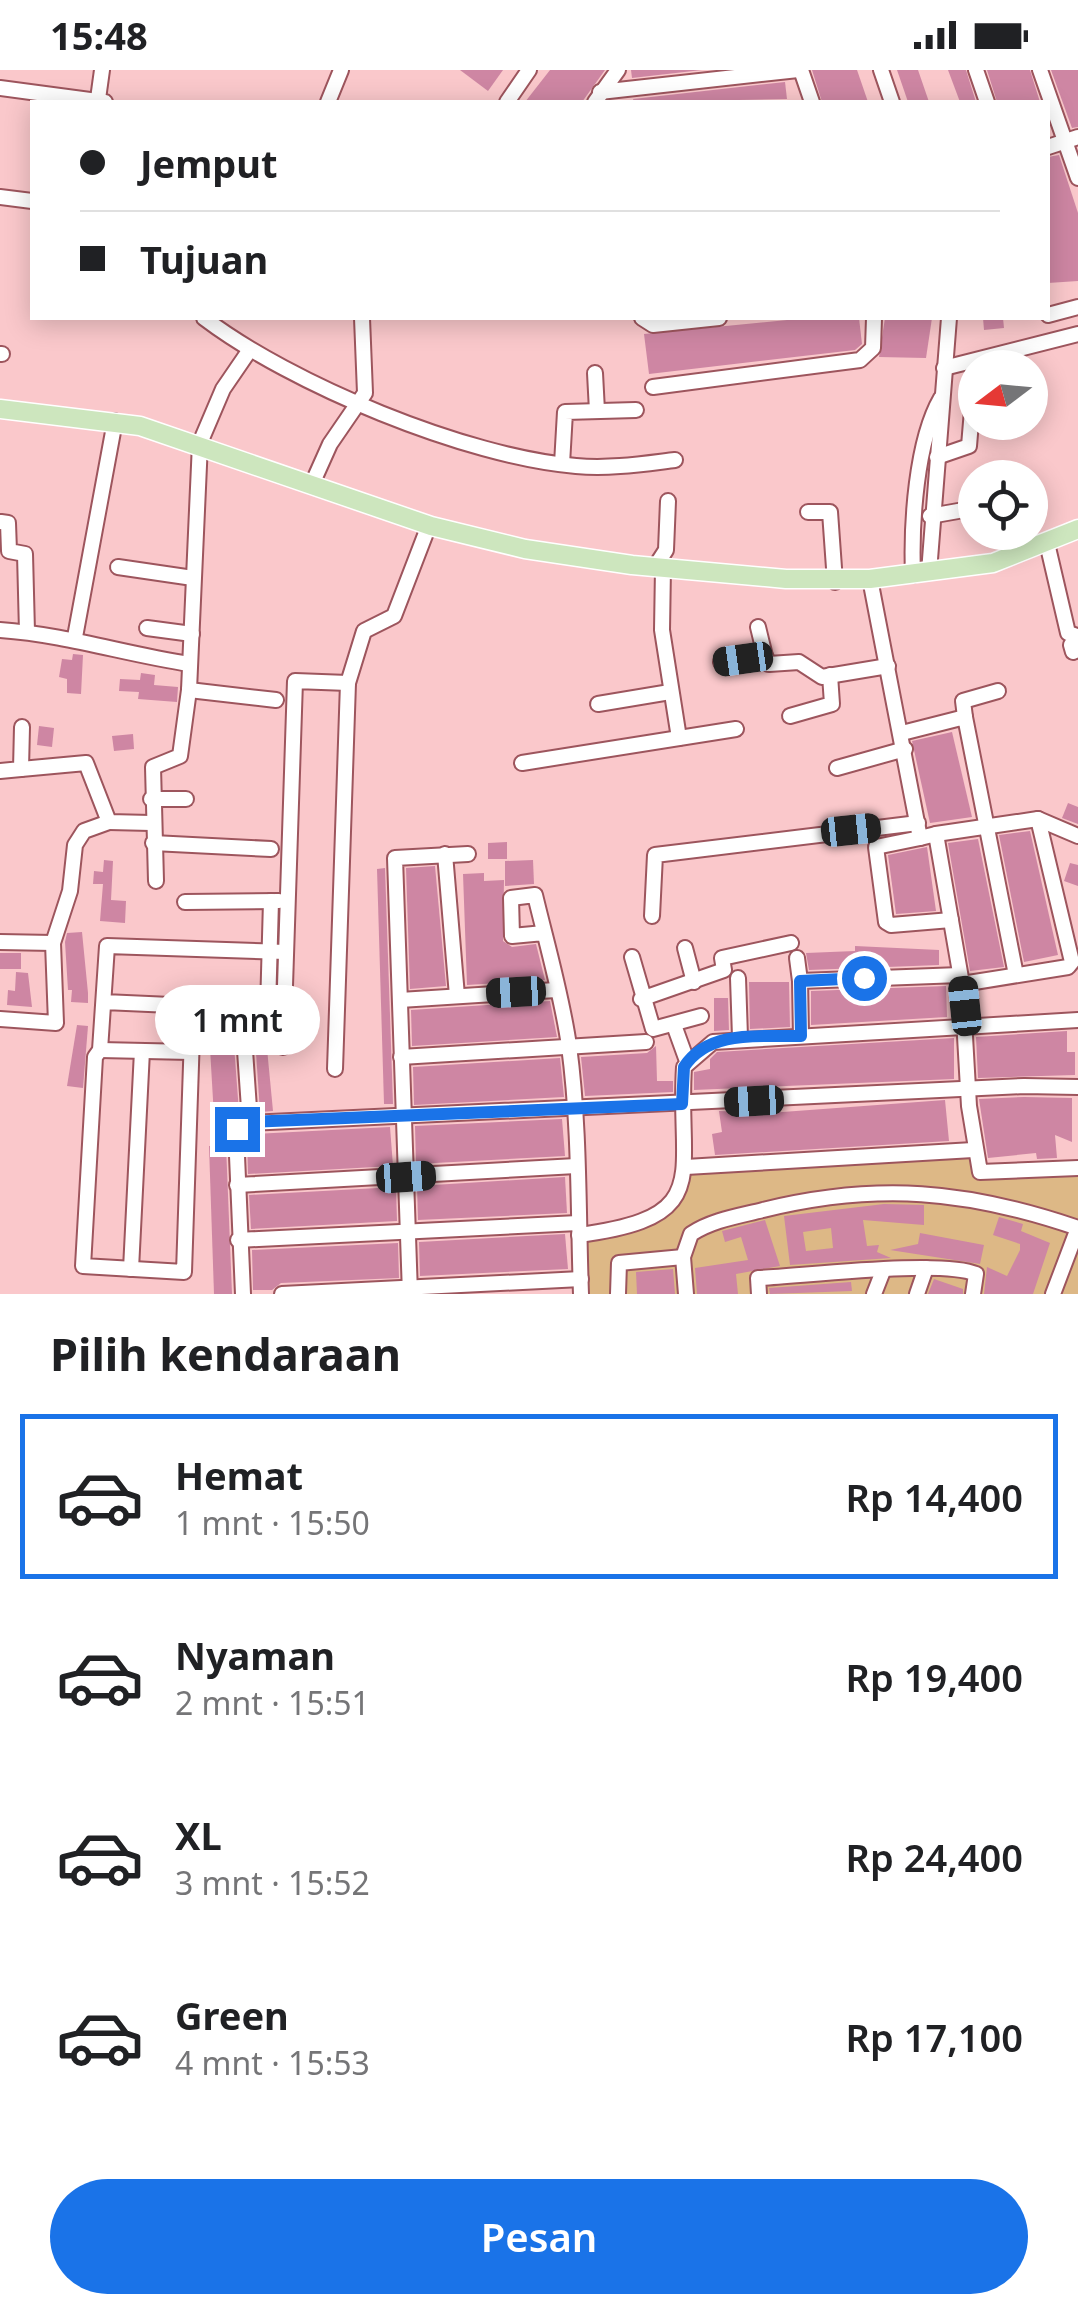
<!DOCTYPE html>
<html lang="id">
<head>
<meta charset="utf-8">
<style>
  body { margin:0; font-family:"Noto Sans",sans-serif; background:#f6f6f6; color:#202124; height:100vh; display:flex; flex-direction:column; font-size:38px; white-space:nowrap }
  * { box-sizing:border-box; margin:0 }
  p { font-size:32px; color:#757577 }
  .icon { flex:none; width:55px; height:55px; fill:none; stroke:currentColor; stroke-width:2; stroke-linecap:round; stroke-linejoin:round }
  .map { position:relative; height:1224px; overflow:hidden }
  .sheet { display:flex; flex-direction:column; background:#fff; flex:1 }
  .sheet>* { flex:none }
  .top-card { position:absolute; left:30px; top:30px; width:1020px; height:220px; border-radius:0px; box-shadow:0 5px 25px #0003; display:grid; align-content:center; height:220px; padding:0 50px; background:#fff }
  .needle { width:65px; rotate:254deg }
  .buttons { position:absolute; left:958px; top:280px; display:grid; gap:20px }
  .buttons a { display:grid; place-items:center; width:90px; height:90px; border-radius:50%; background:#fff; box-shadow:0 5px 25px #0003; font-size:50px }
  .end { position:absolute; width:45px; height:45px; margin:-22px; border:12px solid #1a73e8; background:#fff; box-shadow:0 0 0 5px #fff }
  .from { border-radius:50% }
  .bubble { position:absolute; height:70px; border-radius:35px; background:#fff; box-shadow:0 5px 25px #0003; font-size:32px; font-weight:600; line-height:70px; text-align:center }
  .car { position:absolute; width:30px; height:60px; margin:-30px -15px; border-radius:12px; box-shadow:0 0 8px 2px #0007; background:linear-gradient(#222 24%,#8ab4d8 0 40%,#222 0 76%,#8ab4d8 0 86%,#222 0) }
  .top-card b { display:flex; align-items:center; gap:35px; height:95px; font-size:38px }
  .top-card b+b { border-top:2px solid #e0e0e0 }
  .top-card i { width:25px; height:25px; background:#202124 }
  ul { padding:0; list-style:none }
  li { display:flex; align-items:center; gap:30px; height:165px; margin:0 20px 15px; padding:0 30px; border:5px solid transparent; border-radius:0px }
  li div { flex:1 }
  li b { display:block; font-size:38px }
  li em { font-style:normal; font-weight:600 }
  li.selected { border-color:#1a73e8 }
  li>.icon { width:90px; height:90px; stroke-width:1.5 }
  h2 { padding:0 50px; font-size:45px; line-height:120px }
  .action { display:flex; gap:20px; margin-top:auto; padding:20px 50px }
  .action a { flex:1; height:115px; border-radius:60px; background:#1a73e8; color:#fff; font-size:40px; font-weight:600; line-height:115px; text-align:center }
  .status { display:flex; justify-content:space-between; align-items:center; height:70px; padding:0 50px; background:#fff; direction:ltr }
  .status svg { height:28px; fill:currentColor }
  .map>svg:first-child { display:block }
</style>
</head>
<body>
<div class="status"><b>15:48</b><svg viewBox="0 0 49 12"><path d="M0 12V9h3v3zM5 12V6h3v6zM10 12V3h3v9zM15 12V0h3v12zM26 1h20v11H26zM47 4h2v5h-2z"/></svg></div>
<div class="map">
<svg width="1078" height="1224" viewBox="0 0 1078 1224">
  <rect width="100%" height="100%" fill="#fac8cb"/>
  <polygon fill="#ddb886" points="973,1080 981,1102 1078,1098 1078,1224 581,1224 579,1165 653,1148 686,1097"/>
  <g fill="#ce86a3" fill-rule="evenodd">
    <polygon points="460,0 503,0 488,21"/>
    <polygon points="550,0 605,0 582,32 525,32"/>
    <polygon points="631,0 702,0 632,8"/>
    <polygon points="812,0 857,0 868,32 822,32"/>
    <polygon points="897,0 918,0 929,32 908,32"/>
    <polygon points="948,0 966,0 976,32 960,32"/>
    <polygon points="987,0 1030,0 1040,32 997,32"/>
    <polygon points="1051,0 1078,0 1078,57 1072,58"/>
    <polygon points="785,12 787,29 634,32 633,29"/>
    <polygon points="1059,85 1078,143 1078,211 1048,213 1048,87"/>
    <polygon points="807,248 859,248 862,274 855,280 649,304 644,264"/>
    <polygon points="885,248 932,248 926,288 879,287"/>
    <polygon points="983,248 1003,248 1004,258 984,260"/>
    <polygon points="73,584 83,585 81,624 67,623 67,609 59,607 62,589 72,590"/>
    <polygon points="141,603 155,605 154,615 178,617 177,632 138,629 139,622 119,621 120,609 140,610"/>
    <polygon points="39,656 54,658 52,677 37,675"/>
    <polygon points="952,662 972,747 930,753 912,671"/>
    <polygon points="133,664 134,679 114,681 112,666"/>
    <polygon points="1068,733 1078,737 1078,754 1062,748"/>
    <polygon points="1030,761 1058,885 1024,892 999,765"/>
    <polygon points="978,769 1004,897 970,901 948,773"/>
    <polygon points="507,772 507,789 488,789 488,773"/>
    <polygon points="927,777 936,841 896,844 888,785"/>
    <polygon points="104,790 113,791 111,830 126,831 125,853 100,851 103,814 93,814 94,801 103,802"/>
    <polygon points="533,790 534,814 505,816 505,791"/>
    <polygon points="1070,793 1078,795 1078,816 1064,811"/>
    <polygon points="435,796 446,916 410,919 406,798"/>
    <polygon points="385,798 393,1034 384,1034 377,799"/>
    <polygon points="484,803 484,811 504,810 503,871 512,877 536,874 545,910 467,915 463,804"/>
    <polygon points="82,862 88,923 88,933 71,932 72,920 68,920 65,872 67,863"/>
    <polygon points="855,876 939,880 939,895 809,900 806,883 855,881"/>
    <rect x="0" y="883" width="21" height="16"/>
    <polygon points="16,902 28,903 32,937 7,935 8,920 15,921"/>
    <polygon points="749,912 789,912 790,957 750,959"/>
    <polygon points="946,916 947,947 811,955 811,921"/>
    <polygon points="714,928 728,928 729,960 714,961"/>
    <polygon points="550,931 557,967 412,976 411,940"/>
    <polygon points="77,955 88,956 83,1018 67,1016"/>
    <polygon points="226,960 227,975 234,975 239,1042 214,1047 209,961"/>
    <polygon points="1067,961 1067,982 1075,982 1075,1005 978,1008 976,967"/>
    <polygon points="255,968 266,968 273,1041 260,1042"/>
    <polygon points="954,968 954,1009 694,1020 694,1002 710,999 710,989 717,982"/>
    <polygon points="656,976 657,1011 673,1011 673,1022 585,1026 581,987 647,983"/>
    <polygon points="560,988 564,1027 414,1035 413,997"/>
    <polygon points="1024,1027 1072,1028 1072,1072 1055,1065 1057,1088 1037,1089 1036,1083 988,1088 979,1029"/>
    <polygon points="945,1030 949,1071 715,1085 712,1064 722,1062 719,1041 769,1043"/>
    <polygon points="562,1049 565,1086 416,1094 415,1056"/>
    <polygon points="390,1057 393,1096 248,1104 247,1065 252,1064"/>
    <polygon points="226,1075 232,1224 214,1224 209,1076"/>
    <polygon points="565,1107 567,1143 418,1150 417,1116"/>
    <polygon points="396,1117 397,1151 251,1159 249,1125"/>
    <path d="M 884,1134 L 924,1135 L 924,1155 L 863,1150 L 867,1176 L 879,1175 L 877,1182 L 891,1188 L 790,1195 L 784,1146 ZM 831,1158 L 833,1178 L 806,1181 L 803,1162 Z"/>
    <polygon points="999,1147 1023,1154 1021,1161 1050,1173 1033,1224 984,1224 987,1197 1007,1206 1020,1180 1020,1174 993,1165"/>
    <polygon points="765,1150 780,1196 736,1204 738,1224 697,1224 695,1198 748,1190 741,1167 725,1172 722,1161"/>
    <polygon points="920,1163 984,1175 980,1194 890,1180 918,1174"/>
    <polygon points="565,1164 568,1199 420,1206 419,1172"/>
    <polygon points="398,1173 399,1208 281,1213 272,1220 253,1220 252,1180"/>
    <polygon points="673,1199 675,1224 637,1224 636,1202"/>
    <polygon points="934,1209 963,1219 963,1224 928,1224"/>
    <polygon points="851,1212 852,1221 770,1224 769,1218"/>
  </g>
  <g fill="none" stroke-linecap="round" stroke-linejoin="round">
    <g stroke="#9d555d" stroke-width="18">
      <g id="minor">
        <polyline points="801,0 812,32"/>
        <polyline points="881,0 892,32"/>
        <polyline points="976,0 987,32"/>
        <polyline points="1040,0 1078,108"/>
        <polyline points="0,18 105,32"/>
        <polyline points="600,22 798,0"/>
        <polyline points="98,29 102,0"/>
        <polyline points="328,32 341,0"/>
        <polyline points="507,32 529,0"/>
        <polyline points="595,32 618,0"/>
        <polyline points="1048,77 1078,67"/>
        <polyline points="0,127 32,131"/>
        <polyline points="1048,245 1078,237"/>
        <path d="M 204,248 C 291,314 466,387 576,396 C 610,399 642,394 675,390"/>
        <polyline points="642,248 653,255 719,248"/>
        <polyline points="0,284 2,284"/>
        <polyline points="944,298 1078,264"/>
        <polyline points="595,303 597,341"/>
        <polyline points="653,317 860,290 873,278 874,248"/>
        <polyline points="937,387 969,376 972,340"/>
        <polyline points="562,394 565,342 636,340"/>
        <polyline points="313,412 330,374 365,323 362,248"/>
        <polyline points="808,442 830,442 835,512"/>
        <polyline points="930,446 975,438"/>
        <polyline points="1,452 8,453 9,481 25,484 27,562"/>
        <polyline points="1047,473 1068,563 1077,566 1071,575 1073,582 1078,580"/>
        <polyline points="118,497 193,508"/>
        <polyline points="655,497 666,480 668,431"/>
        <polyline points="663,498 662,560 679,668"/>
        <polyline points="929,502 949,248"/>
        <path d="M 913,505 C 911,454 916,371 941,328"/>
        <polyline points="870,509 920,768 936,764 962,914 969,1036 980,1102 1078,1098"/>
        <polyline points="758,557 765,586"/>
        <polyline points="147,558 192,564"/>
        <path d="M 0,560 C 68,565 124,584 190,594"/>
        <polyline points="75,567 115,351"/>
        <polyline points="721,592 765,586 769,594 799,592 822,607 888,596"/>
        <polyline points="189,620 276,630"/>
        <polyline points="598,634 670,622"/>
        <polyline points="790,646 832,634 830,605"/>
        <polyline points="965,647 963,631 998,621"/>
        <polyline points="902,663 965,647 1016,905"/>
        <polyline points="522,693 736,659"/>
        <polyline points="837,698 905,679"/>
        <polyline points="21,699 86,693 109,752 151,753"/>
        <polyline points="0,701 21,699 22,657"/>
        <polyline points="151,729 186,729"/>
        <polyline points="936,764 1038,749 1078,766"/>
        <polyline points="920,768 876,777 886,852 891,855 951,850"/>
        <polyline points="153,773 271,779"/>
        <polyline points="445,784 457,926"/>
        <polyline points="156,811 153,697 180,686 189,620 200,373 223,319 249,281"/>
        <polyline points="185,832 279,831"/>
        <polyline points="652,846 655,785 918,753"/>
        <path d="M 544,863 L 512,866 L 511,828 L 535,825 C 547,875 562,926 569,976 C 580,1058 578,1142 581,1224"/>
        <polyline points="0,872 53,873"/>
        <polyline points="685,878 694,912"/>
        <polyline points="632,887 653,959 701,946"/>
        <polyline points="797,888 800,911"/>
        <polyline points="738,908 740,967"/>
        <polyline points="962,914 1068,897 1072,892 1038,749"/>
        <polyline points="641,929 724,900 722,888 791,873"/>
        <polyline points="400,930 556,920"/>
        <polyline points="104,932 193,936 184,1202 83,1196 95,987 100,980 107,876 286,882"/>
        <polyline points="193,936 268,939 271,831"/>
        <polyline points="0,949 56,953 53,873 70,821 75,775 84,761 109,752"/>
        <polyline points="674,955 687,991"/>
        <polyline points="244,966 250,1053"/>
        <polyline points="801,966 800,911 960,905"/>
        <polyline points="283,977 295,611 348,613"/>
        <polyline points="100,980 191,982"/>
        <polyline points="401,987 646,972"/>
        <polyline points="335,999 348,613 364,561 394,546 429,455"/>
        <polyline points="686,1097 973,1080"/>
        <polyline points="237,1115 576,1096"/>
        <path d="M 579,1165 C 716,1147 677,1106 684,997 L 713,972 L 1078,950"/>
        <polyline points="238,1170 578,1153"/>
        <polyline points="131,1199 142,981"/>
        <polyline points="243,1224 236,1063 238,1057 250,1053 1024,1016 1078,1017"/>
        <polyline points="282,1224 581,1209"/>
        <polyline points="410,1224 395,788 468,784"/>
        <polyline points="618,1224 619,1193 683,1187"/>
        <path d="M 686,1224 L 683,1187 L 691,1164 C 712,1150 739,1146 763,1140 C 877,1112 967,1120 1078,1158"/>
        <path d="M 759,1224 L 758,1208 C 803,1206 942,1189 976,1204 L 973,1224"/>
        <polyline points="874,1224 883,1201"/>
        <polyline points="917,1224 926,1198"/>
        <polyline points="1053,1224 1078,1158"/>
      </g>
    </g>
    <g stroke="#fff" stroke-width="21">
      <polyline id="major" points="0,339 140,356 431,456 525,479 632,495 786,509 870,509 993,493 1078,459"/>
    </g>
    <use href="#minor" stroke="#fff" stroke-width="14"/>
    <use href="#major" stroke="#cde6be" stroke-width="18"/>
  </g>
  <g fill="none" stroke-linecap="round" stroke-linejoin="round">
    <path stroke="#1a73e8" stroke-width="12" d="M 237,1059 L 250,1052 L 682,1034 L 684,997 C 709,959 761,967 801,966 L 800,911 L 864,908"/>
  </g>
</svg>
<div class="buttons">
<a><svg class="needle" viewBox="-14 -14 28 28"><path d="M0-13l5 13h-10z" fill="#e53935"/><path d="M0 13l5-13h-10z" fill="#757577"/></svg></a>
<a><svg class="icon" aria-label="locate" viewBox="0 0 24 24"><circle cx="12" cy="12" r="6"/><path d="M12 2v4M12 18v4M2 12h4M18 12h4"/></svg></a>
</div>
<i class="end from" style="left:864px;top:908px"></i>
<i class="end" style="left:237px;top:1059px"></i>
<div class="bubble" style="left:155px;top:915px;width:165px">1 mnt</div>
<i class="car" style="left:743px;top:589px;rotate:262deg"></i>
<i class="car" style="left:851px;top:760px;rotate:84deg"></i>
<i class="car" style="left:516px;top:922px;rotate:267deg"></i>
<i class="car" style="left:965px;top:936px;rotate:354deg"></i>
<i class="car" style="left:754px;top:1031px;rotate:267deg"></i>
<i class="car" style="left:406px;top:1107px;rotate:86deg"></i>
<div class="top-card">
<b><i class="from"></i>Jemput</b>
<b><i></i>Tujuan</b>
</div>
</div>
<section class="sheet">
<h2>Pilih kendaraan</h2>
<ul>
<li class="selected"><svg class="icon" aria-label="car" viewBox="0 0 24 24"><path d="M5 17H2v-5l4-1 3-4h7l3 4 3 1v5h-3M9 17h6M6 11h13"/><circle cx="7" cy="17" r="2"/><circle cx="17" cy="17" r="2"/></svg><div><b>Hemat</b><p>1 mnt · 15:50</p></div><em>Rp 14,400</em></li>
<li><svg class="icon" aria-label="car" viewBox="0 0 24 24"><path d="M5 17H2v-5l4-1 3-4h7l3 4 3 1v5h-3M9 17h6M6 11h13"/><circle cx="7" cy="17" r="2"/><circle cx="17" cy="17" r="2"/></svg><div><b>Nyaman</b><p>2 mnt · 15:51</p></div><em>Rp 19,400</em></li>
<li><svg class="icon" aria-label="car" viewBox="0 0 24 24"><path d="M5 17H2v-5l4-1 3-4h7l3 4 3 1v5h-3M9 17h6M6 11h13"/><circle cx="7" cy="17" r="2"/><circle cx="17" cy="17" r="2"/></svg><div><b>XL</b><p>3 mnt · 15:52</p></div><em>Rp 24,400</em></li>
<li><svg class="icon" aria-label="car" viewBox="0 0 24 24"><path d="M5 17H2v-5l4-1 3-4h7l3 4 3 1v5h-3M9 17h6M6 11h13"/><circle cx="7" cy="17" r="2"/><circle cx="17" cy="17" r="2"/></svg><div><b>Green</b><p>4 mnt · 15:53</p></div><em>Rp 17,100</em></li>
</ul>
<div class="action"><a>Pesan</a></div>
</section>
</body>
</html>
